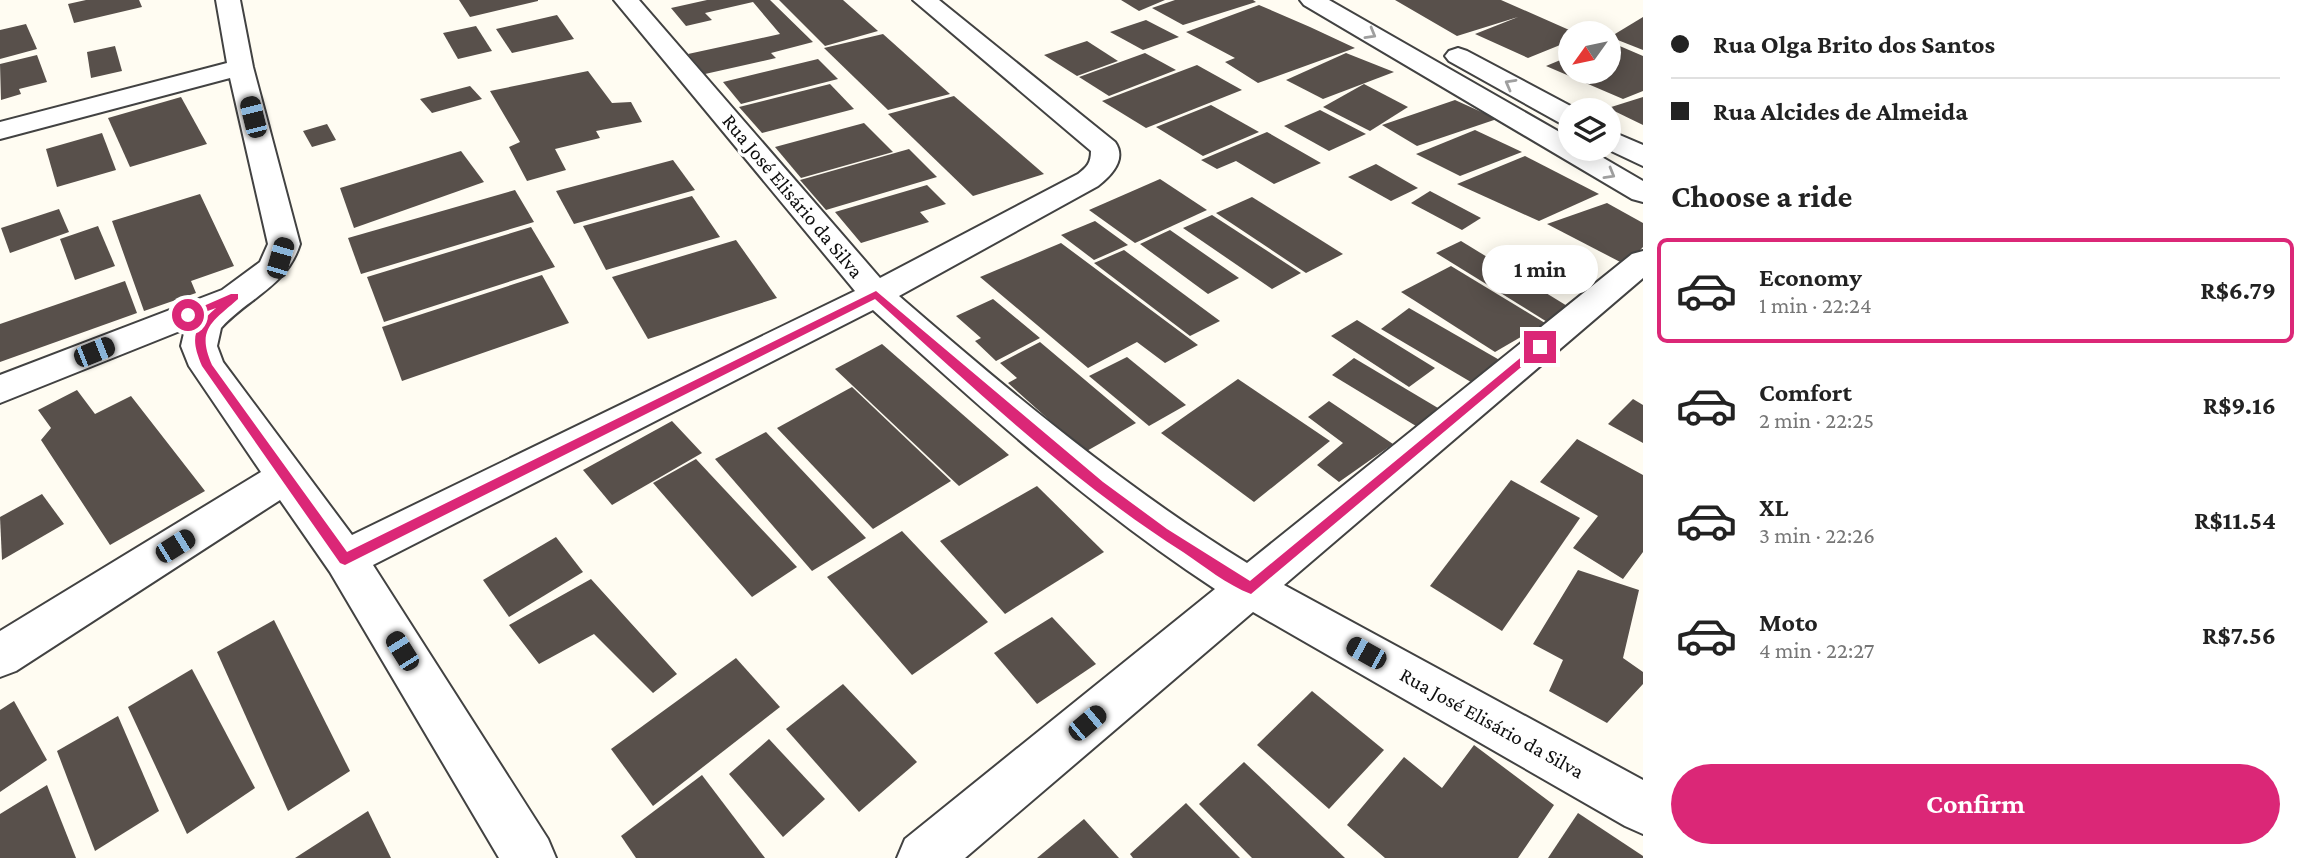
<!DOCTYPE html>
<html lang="en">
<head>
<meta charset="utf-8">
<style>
  body { margin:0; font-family:"Crimson Pro",serif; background:#f6f6f6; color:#222; height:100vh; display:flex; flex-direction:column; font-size:26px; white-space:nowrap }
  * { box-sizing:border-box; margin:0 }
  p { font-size:23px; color:#767676 }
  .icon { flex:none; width:38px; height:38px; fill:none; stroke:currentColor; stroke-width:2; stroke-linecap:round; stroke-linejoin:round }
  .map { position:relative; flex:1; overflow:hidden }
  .panel { display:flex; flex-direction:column; background:#fff; width:665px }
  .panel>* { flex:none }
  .hud { display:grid; align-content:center; height:154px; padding:0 28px; background:#fff }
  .needle { width:46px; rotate:237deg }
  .tools { position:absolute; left:1558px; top:21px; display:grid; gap:14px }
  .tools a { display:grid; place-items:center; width:63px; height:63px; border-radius:50%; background:#fff; box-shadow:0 4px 18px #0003; font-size:35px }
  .end { position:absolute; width:32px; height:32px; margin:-16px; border:9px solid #db2777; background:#fff; box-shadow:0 0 0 4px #fff }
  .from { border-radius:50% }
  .bubble { position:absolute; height:49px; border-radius:24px; background:#fff; box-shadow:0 4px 18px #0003; font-size:23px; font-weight:700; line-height:49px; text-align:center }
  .car { position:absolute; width:21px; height:42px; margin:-21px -10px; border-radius:9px; box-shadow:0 0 5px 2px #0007; background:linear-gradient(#222 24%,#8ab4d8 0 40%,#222 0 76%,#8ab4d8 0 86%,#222 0) }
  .hud b { display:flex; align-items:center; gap:24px; height:66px; font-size:26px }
  .hud b+b { border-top:2px solid #e0e0e0 }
  .hud i { width:18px; height:18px; background:#222 }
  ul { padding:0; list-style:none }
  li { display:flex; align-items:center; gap:21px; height:105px; margin:0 14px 10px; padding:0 14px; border:4px solid transparent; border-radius:10px }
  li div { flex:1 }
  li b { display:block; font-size:26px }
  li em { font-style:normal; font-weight:700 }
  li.current { border-color:#db2777 }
  li>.icon { width:63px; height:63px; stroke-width:1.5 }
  h2 { padding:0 28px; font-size:32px; line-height:84px }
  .cta { display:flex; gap:14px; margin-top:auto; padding:14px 28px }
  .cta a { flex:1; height:80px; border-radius:42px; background:#db2777; color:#fff; font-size:28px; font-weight:700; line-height:80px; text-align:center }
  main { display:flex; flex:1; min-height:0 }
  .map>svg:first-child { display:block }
</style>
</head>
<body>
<main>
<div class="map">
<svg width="1643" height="858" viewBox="0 0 1643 858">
  <rect width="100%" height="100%" fill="#fffcf2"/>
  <g fill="#58504b">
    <polygon points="86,0 139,0 142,7 74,23 68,4"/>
    <polygon points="459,0 538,0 538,1 470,17"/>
    <polygon points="707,0 770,0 813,42 771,53 776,58 705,74 688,54 780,34 753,2 705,13 712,20 686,26 671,8"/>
    <polygon points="779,0 843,0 878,31 825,46"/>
    <polygon points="1121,0 1165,0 1139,11"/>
    <polygon points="1175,0 1253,0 1256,2 1183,25 1152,8"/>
    <polygon points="1395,0 1501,0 1576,33 1570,33 1570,41 1528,58 1475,34 1518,17 1457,36"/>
    <polygon points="1259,5 1310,27 1355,48 1258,83 1225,62 1235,58 1186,32"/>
    <polygon points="557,15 574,39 512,53 496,29"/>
    <polygon points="1643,17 1643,50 1610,37"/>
    <polygon points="1146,20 1179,37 1143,50 1110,32"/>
    <polygon points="26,24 37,49 0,59 0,30"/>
    <polygon points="476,26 492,51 458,59 443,33"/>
    <polygon points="883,34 950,94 888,110 824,48"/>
    <polygon points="1087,41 1118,61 1077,76 1044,55"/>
    <polygon points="1608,41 1643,56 1643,91 1623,99 1546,66 1570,56 1570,72 1608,72"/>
    <polygon points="115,46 122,71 91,78 87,52"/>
    <polygon points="1145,53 1176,70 1109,96 1079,77"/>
    <polygon points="1346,53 1394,72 1323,99 1286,80"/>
    <polygon points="37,55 47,82 19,89 21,94 1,100 0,64"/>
    <polygon points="818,59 838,79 741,104 723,82"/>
    <polygon points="1197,65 1242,90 1146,128 1102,101"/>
    <polygon points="588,71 612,103 631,102 642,122 596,131 600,138 555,149 566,170 527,181 509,147 520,142 490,91"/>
    <polygon points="830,84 854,109 762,133 739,107"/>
    <polygon points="1364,84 1408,107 1370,131 1323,107"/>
    <polygon points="470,86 482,99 432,113 420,99"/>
    <polygon points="954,96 1044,174 973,196 888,114"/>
    <polygon points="181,97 207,144 130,167 108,118"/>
    <polygon points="1643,97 1643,125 1608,108"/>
    <polygon points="1455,100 1497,119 1417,146 1382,125"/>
    <polygon points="1211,105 1259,132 1203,156 1156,127"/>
    <polygon points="1320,110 1366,134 1329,151 1284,126"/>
    <polygon points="864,123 893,152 801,178 775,147"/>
    <polygon points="327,124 336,140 312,147 303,131"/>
    <polygon points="1475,130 1522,152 1460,176 1416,154"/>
    <polygon points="1267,132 1321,163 1274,184 1236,161 1217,169 1201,160"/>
    <polygon points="102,133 116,170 57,187 46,149"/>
    <polygon points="909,149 937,177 826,210 800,180"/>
    <polygon points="461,151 484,182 354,228 340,188"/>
    <polygon points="1525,156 1599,194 1539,221 1457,184"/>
    <polygon points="673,160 695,190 574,224 556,191"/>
    <polygon points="1376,164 1418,188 1391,201 1348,177"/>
    <polygon points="1160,179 1207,210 1135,243 1089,210"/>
    <polygon points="927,185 946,204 920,212 929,222 861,243 835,212"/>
    <polygon points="515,190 534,222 361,274 348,238"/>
    <polygon points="1430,191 1481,218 1462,230 1411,203"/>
    <polygon points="200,194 234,266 191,281 196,293 144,311 112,221"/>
    <polygon points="692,196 720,237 606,270 583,226"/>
    <polygon points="1252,197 1343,254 1306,273 1216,213"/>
    <polygon points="1607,203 1643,223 1643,247 1626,265 1547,224"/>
    <polygon points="59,209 69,232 10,253 1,228"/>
    <polygon points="1212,215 1301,273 1272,289 1183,228"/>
    <polygon points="1095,221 1128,245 1094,260 1061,235"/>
    <polygon points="98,226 115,266 75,280 60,239"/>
    <polygon points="531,227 555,267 384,322 367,277"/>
    <polygon points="1170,230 1239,278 1208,294 1140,244"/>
    <polygon points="736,240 777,298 648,339 612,277"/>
    <polygon points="1461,241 1577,312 1552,325 1436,253"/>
    <polygon points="1061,243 1198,345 1165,363 1137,342 1088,368 980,277"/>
    <polygon points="1124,250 1220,321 1190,336 1094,263"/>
    <polygon points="1451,266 1545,323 1495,352 1401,292"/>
    <polygon points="542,275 569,323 402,381 382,327"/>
    <polygon points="125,281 137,313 0,362 0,324"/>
    <polygon points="993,299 1040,338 996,361 975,341 981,338 956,316"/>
    <polygon points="1409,308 1503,362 1476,385 1381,329"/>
    <polygon points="1357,320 1435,368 1409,387 1331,336"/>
    <polygon points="1040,342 1136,423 1085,452 1008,383 1017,378 1000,363"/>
    <polygon points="882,344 1009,455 959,486 835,369"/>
    <polygon points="1127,357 1186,405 1149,426 1089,376"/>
    <polygon points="1354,358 1438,408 1416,426 1332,375"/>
    <polygon points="1238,379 1330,441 1254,502 1161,433"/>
    <polygon points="852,387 951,481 873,529 777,428"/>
    <polygon points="77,390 95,414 131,396 205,491 110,545 41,440 51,428 38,410"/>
    <polygon points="1633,399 1643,405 1643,443 1608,424"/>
    <polygon points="1329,401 1393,444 1339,482 1317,465 1343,443 1308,417"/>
    <polygon points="672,421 702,453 612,505 583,470"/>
    <polygon points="766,432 866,538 812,571 715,459"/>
    <polygon points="1577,439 1643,475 1643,552 1623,579 1573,548 1598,516 1540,482"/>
    <polygon points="696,459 797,567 752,597 653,483"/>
    <polygon points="1511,480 1580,518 1502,631 1430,586"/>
    <polygon points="1037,486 1104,552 1005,614 940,541"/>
    <polygon points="42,494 64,524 2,560 0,517"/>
    <polygon points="902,531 988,622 912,675 827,577"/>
    <polygon points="556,537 583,572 509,617 483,580"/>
    <polygon points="1578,570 1639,590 1623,658 1643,672 1643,684 1607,723 1549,691 1563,660 1533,644"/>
    <polygon points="591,579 677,674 653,693 594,634 539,664 509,625"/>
    <polygon points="1052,617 1096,664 1037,704 994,653"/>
    <polygon points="274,620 350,771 288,811 217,652"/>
    <polygon points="736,658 780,707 653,806 611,749"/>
    <polygon points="192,669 255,788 187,834 128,707"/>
    <polygon points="843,684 917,762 859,812 786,729"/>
    <polygon points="1312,691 1384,750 1329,809 1257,745"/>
    <polygon points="14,701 47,760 0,792 0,710"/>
    <polygon points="118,716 159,811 95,851 57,751"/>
    <polygon points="769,739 825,799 783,837 729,774"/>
    <polygon points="1474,745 1554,805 1518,858 1385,858 1347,825 1404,757 1442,788"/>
    <polygon points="1244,762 1345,858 1252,858 1199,804"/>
    <polygon points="702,775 765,858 636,858 621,836"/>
    <polygon points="47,785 76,858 0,858 0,814"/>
    <polygon points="1186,803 1240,858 1133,858 1130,854"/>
    <polygon points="368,811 391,858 295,858"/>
    <polygon points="1578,813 1643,856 1643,858 1548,858"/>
    <polygon points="1084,819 1119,858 1037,858"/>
  </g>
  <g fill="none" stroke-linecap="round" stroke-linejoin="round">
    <g stroke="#424242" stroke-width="4">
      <g id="minor">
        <path d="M 216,0 L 240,0 L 253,67 L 300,244 C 287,286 248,298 221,328 L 217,346 L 223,362 L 352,535 L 855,291 L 614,0 L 639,0 L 880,278 L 1078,174 C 1087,167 1091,163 1091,151 L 913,0 L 939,0 L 1115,142 C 1127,159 1112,175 1098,186 L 899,296 C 1010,392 1122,486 1247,563 L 1632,254 L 1643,251 L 1643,278 L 1284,585 L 1643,780 L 1643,834 L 1625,826 L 1253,612 L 965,858 L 897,858 L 905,839 L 1215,589 C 1090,507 983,410 873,310 L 373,565 L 548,839 L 556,858 L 499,858 L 330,572 L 280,500 L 16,671 L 0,677 L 0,631 L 261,472 L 189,366 L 181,346 L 185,329 L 0,403 L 0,375 L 222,290 L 260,262 L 268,244 L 230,78 L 0,139 L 0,122 L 227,63 Z"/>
        <polygon points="1300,0 1329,0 1570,138 1570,149 1588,149 1643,181 1643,202 1632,199 1304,5"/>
        <polygon points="1458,48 1467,51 1578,110 1570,110 1570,125 1560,123 1449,61 1445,56 1449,51"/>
        <polygon points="1608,130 1643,145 1643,166 1607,149"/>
      </g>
    </g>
    <use href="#minor" fill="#fff" fill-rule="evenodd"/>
  </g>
  <defs><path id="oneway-chevron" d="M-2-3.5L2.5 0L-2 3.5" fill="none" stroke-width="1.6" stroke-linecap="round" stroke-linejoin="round" transform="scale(1.75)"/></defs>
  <g stroke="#9f9f9f">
    <use href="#oneway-chevron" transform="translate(1371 34) rotate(30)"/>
    <use href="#oneway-chevron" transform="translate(1510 84) rotate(-151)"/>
    <use href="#oneway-chevron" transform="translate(1610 174) rotate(30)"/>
  </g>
  <path fill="#db2777" d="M 876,291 L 1103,482 L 1167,529 L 1250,581 L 1536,345 L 1545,347 L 1251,594 C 1227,585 1204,566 1183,552 C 1071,481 973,387 875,299 L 345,565 L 340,563 L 202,366 C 190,338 193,328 216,308 L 188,318 L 183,315 L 231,294 L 238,294 L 238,299 C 212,322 196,329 212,365 L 347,552 Z"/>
  <g text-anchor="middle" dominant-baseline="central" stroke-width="7" stroke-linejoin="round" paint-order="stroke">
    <g font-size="21" fill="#0f0f0f" stroke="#fff">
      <text transform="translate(793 196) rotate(50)">Rua José Elisário da Silva</text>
      <text transform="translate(1492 723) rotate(29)">Rua José Elisário da Silva</text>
    </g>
  </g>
</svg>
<div class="tools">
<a><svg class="needle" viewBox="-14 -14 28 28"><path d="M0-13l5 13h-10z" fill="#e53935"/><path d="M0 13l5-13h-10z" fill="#767676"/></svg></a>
<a><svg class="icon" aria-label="layers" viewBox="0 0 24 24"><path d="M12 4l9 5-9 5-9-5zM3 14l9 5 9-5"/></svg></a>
</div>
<i class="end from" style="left:188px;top:315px"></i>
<i class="end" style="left:1540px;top:347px"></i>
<div class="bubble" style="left:1482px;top:245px;width:116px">1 min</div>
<i class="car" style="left:253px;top:117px;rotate:346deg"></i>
<i class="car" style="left:280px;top:258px;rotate:16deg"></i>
<i class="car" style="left:94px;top:352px;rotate:68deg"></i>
<i class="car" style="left:175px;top:546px;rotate:58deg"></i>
<i class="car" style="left:402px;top:651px;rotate:328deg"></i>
<i class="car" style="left:1366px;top:653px;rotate:299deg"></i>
<i class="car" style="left:1087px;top:723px;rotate:50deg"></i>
</div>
<section class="panel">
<div class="hud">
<b><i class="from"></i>Rua Olga Brito dos Santos</b>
<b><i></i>Rua Alcides de Almeida</b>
</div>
<h2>Choose a ride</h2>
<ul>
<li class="current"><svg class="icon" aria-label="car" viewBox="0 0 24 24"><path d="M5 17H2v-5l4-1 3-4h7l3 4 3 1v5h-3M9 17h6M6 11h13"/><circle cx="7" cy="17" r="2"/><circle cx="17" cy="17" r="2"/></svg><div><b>Economy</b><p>1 min · 22:24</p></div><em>R$6.79</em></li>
<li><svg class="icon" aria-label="car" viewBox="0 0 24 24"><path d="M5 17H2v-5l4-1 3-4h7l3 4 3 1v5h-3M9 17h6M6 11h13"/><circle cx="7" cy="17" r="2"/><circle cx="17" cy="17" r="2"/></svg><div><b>Comfort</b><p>2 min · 22:25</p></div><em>R$9.16</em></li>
<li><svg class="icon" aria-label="car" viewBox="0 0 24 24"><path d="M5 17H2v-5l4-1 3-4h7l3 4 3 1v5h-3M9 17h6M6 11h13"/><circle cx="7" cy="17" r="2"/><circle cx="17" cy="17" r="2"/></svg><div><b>XL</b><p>3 min · 22:26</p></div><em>R$11.54</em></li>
<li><svg class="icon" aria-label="car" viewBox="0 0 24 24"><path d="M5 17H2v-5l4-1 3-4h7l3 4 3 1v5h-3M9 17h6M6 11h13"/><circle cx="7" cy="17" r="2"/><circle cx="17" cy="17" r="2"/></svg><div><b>Moto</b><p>4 min · 22:27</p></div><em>R$7.56</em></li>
</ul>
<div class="cta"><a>Confirm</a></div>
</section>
</main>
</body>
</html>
